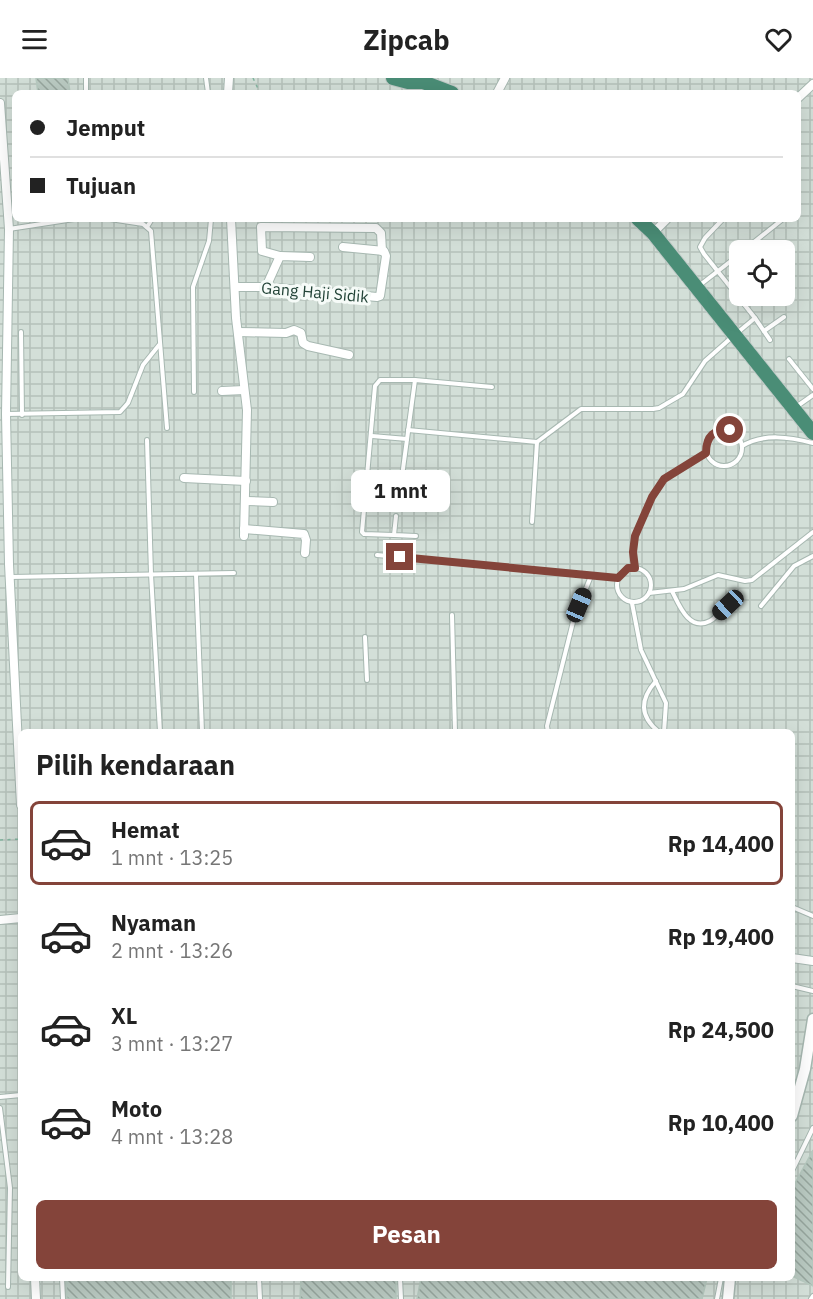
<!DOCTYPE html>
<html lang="id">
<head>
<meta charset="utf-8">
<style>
  body { margin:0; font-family:"IBM Plex Sans",sans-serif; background:#f2f2f2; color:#222; height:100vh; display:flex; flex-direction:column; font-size:22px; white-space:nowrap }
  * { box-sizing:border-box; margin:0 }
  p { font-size:20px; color:#767676 }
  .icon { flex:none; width:33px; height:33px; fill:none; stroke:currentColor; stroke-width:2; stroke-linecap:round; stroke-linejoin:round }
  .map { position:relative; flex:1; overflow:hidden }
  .sheet { position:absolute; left:18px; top:651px; width:777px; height:552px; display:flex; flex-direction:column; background:#fff; border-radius:9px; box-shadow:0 6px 24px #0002 }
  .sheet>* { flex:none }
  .banner { position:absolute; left:12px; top:12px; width:789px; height:132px; border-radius:9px; box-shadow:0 6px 24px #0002; display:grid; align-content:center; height:132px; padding:0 18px; background:#fff }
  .buttons { position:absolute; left:729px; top:162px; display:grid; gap:12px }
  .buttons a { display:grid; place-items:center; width:66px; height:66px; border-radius:9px; background:#fff; box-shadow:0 6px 24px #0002; font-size:30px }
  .end { position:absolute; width:27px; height:27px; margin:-14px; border:8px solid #84443a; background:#fff; box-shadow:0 0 0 3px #fff }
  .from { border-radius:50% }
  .bubble { position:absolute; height:42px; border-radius:9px; background:#fff; box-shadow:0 6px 24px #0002; font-size:20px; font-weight:800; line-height:42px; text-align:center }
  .car { position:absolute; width:18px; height:36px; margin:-18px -9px; border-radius:8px; box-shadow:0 0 4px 2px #0007; background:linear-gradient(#222 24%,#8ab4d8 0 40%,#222 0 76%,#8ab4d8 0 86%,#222 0) }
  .banner b { display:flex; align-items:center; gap:21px; height:57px; font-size:22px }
  .banner b+b { border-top:2px solid #e0e0e0 }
  .banner i { width:15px; height:15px; background:#222 }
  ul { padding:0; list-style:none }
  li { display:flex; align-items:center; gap:18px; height:84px; margin:0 12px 9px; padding:0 6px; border:3px solid transparent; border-radius:9px }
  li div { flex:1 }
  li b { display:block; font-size:22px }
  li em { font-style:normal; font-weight:800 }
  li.current { border-color:#84443a }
  li>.icon { width:54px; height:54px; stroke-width:1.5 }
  h2 { padding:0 18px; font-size:27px; line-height:72px }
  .primary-button { display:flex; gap:12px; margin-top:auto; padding:12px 18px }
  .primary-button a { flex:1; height:69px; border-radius:9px; background:#84443a; color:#fff; font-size:24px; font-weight:800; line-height:69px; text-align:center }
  header { display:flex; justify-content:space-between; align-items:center; height:78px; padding:0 18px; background:#fff; font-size:27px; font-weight:800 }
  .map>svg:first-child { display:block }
</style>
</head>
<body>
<header><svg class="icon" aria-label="menu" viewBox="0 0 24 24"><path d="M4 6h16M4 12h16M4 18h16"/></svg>Zipcab<svg class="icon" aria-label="heart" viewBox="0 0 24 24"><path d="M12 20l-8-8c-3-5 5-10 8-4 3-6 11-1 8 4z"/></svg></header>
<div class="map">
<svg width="813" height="1221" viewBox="0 0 813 1221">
  <defs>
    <pattern id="industrial-grid" width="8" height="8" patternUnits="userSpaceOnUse" patternTransform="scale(1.5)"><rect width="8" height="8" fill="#d3dfd8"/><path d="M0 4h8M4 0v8" fill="none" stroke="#b5c1ba"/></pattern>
    <pattern id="building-back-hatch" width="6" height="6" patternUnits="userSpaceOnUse" patternTransform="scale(1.5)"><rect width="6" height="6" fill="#bacac2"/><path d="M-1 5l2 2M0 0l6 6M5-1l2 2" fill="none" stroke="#97a69e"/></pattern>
  </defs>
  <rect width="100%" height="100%" fill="#e5efea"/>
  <path fill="url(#industrial-grid)" fill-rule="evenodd" d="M 0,0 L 813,0 L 813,1221 L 0,1221 ZM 15,15 L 798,15 L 798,141 L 15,141 ZM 740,172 L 784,172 L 784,218 L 740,218 ZM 21,654 L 792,654 L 792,1200 L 21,1200 Z"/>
  <g fill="url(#building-back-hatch)" stroke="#b7cac0" stroke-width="1.5">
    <polygon points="36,0 68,0 70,15 38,15"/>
    <polygon points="813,1072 813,1208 792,1198 792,1111"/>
    <polygon points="66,1200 231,1200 231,1221 67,1221"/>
    <polygon points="301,1200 396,1200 396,1221 300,1221"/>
    <polygon points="421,1200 707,1200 702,1221 417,1221"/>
  </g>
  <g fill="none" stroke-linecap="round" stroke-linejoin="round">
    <g stroke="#a7b8b1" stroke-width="6">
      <g id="service">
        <polyline points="86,0 86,15"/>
        <polyline points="206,0 208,15"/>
        <polyline points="110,141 143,146 151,153 167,350"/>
        <polyline points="723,141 705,160 700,169 704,176 755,240 770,262"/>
        <polyline points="147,149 152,141"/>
        <polyline points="9,151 74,141"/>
        <polyline points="744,172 783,141"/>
        <polyline points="700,207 740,176"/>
        <polyline points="733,213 740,208"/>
        <polyline points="745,227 757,218"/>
        <polyline points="764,253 784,239"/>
        <polyline points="21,254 22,337"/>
        <polyline points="737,255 755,240"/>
        <polyline points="789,281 813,311"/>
        <polyline points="194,314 193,209 209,163 211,141"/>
        <polyline points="796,329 813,317"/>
        <polyline points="6,336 120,334 128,325 143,287 159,267"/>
        <circle cx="724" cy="370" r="18"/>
        <polyline points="408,352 537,364 581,331 653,331 659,330 683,316 705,283 731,260"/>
        <polyline points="372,358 407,361"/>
        <polyline points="147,362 151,496 160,654"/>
        <path d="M 742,368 C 763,355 790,359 813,365"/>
        <polyline points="398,428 415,302 492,309"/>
        <polyline points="396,438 394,457 416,458"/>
        <polyline points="532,444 537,364"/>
        <polyline points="394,457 364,456 362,454 375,308 380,302 415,302"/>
        <polyline points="377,477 618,500"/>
        <circle cx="634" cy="507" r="17"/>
        <polyline points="635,490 633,474 635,458 652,419 664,401 706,375"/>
        <polyline points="196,496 202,654"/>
        <polyline points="10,499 234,495"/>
        <path d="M 672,513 C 679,527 689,554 710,543 C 716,540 722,532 728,527"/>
        <polyline points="649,515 684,511 718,497 745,503 752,502 813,454"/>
        <polyline points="632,525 641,572 666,625 664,654"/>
        <polyline points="761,528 794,488 813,478"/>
        <polyline points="452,537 455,654"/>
        <polyline points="365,559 367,602"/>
        <path d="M 656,603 C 640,621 639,638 659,654"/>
        <polyline points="548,654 547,648 574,540 591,498"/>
        <polyline points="792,829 813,838"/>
        <polyline points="792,908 813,913"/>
        <polyline points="0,1019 21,1017"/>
        <polyline points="0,1030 10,1110 8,1209"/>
        <polyline points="792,1093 813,1050"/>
        <polyline points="62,1200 63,1221"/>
        <polyline points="259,1200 260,1221"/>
        <polyline points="400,1200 401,1221"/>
        <polyline points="717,1221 721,1200"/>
        <polyline points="811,1221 813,1218"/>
      </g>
    </g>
    <g stroke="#a7b8b1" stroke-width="10">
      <g id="minor">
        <polyline points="228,15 229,0"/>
        <polyline points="497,15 505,0"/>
        <polyline points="798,20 813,6"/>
        <polyline points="0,25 9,151 6,336 9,486 21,727"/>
        <polyline points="231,141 236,240 247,332 244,458"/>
        <polyline points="653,155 667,141"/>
        <polyline points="280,178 262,173 261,149 376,150 381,155 382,173"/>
        <polyline points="235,209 266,209 377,219 380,218 386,178 384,173 343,169"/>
        <polyline points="266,209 280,178 310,179"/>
        <polyline points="238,254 286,255 294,252 301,255 303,265 308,268 349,277"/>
        <polyline points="222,313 244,312"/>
        <polyline points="184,400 246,403"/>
        <polyline points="246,423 273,424"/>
        <polyline points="244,451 304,456 306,462 305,475"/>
        <polyline points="0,842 21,840"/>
        <polyline points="792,880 813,883"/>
        <polyline points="35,1200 36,1221"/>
      </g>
    </g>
    <g stroke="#a7b8b1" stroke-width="13">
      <g id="tertiary">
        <polyline points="792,1038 805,991 813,941"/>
        <polyline points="728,1221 730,1200"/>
      </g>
    </g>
    <g stroke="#c1cac7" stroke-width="16">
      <g id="trunk">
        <polyline points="393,0 408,4 423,4 452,15"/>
        <polyline points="638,141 653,155 813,355"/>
      </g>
    </g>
    <g stroke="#83b5a0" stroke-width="1.5" stroke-dasharray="3 4.5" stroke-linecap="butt">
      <polyline points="253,0 260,15"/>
      <polyline points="0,762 21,761"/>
    </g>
    <use href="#service" stroke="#fff" stroke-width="4"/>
    <use href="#minor" stroke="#fff" stroke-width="8"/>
    <use href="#tertiary" stroke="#fff" stroke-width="10"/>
    <use href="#trunk" stroke="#4a8d76" stroke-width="14"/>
  </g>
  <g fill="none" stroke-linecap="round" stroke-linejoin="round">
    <path stroke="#84443a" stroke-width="8" d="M 400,479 L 618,500 L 628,490 L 635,490 L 633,474 L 635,458 L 652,419 L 664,401 L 706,375 C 706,358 714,351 730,352"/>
  </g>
  <g text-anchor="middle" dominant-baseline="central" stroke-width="6" stroke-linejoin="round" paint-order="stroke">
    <g font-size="16" fill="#224337" stroke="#f6fbf8">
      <text transform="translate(315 214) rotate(5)">Gang Haji Sidik</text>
    </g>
  </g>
</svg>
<div class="buttons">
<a><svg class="icon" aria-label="locate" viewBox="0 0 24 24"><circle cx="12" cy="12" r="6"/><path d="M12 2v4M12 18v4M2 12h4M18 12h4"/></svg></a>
</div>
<i class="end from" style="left:730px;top:352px"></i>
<i class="end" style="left:400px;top:479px"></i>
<div class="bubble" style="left:351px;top:392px;width:99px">1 mnt</div>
<i class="car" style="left:579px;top:527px;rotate:23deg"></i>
<i class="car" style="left:728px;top:527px;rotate:227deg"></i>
<div class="banner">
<b><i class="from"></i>Jemput</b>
<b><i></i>Tujuan</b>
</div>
<section class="sheet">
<h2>Pilih kendaraan</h2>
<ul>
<li class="current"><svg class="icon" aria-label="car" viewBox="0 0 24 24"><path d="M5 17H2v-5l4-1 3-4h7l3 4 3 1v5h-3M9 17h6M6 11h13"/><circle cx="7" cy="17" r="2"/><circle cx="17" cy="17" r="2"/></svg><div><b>Hemat</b><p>1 mnt · 13:25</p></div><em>Rp 14,400</em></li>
<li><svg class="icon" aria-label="car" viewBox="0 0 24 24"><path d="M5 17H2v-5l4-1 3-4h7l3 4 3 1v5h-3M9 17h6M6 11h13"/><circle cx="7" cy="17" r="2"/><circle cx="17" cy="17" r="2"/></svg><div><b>Nyaman</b><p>2 mnt · 13:26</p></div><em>Rp 19,400</em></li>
<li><svg class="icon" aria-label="car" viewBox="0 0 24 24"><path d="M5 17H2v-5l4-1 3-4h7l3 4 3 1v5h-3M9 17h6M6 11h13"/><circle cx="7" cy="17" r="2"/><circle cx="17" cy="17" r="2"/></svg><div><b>XL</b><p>3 mnt · 13:27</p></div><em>Rp 24,500</em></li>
<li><svg class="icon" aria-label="car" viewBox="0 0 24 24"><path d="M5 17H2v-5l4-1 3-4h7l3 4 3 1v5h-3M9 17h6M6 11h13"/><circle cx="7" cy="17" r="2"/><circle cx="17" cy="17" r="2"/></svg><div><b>Moto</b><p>4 mnt · 13:28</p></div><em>Rp 10,400</em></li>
</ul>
<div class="primary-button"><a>Pesan</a></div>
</section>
</div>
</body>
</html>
